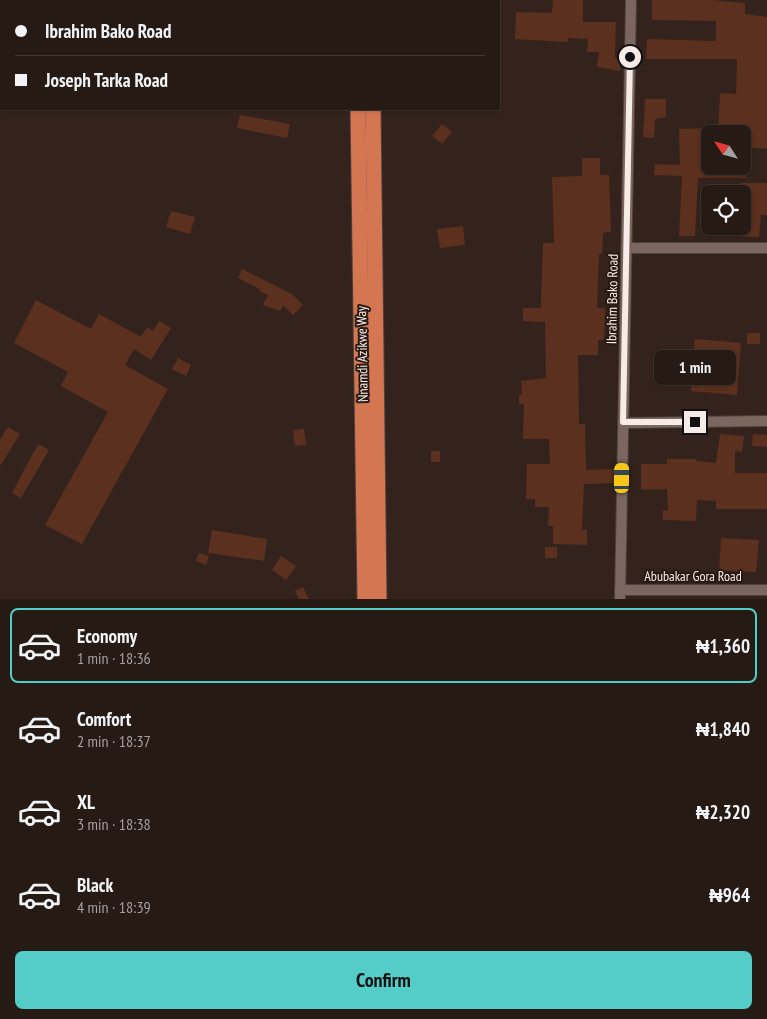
<!DOCTYPE html>
<html lang="en">
<head>
<meta charset="utf-8">
<style>
  body { margin:0; font-family:"PT Sans Narrow",sans-serif; background:#322722; color:#f1f3f6; height:100vh; display:flex; flex-direction:column; font-size:19px; white-space:nowrap }
  * { box-sizing:border-box; margin:0 }
  p { font-size:16px; color:#a4a1a0 }
  .icon { flex:none; width:28px; height:28px; fill:none; stroke:currentColor; stroke-width:2; stroke-linecap:round; stroke-linejoin:round }
  .map { position:relative; height:599px; overflow:hidden }
  .details { display:flex; flex-direction:column; background:#261a15; flex:1 }
  .details>* { flex:none }
  .banner { position:absolute; left:0px; top:0px; width:500px; height:110px; box-shadow:0 1px 4px #0004,0 0 0 1px #423834; display:grid; align-content:center; height:110px; padding:0 15px; background:#261a15 }
  .needle { width:32px; rotate:306deg }
  .buttons { position:absolute; left:701px; top:125px; display:grid; gap:10px }
  .buttons a { display:grid; place-items:center; width:50px; height:50px; border-radius:8px; background:#261a15; box-shadow:0 1px 4px #0004,0 0 0 1px #423834; font-size:25px }
  .end { position:absolute; width:22px; height:22px; margin:-11px; border:6px solid #f7ebe7; background:#111; box-shadow:0 0 0 2px #111 }
  .from { border-radius:50% }
  .bubble { position:absolute; height:35px; border-radius:8px; background:#261a15; box-shadow:0 1px 4px #0004,0 0 0 1px #423834; font-size:16px; font-weight:700; line-height:35px; text-align:center }
  .car { position:absolute; width:15px; height:30px; margin:-15px -8px; border-radius:6px; box-shadow:0 0 4px 1px #0007; background:linear-gradient(#f5c518 24%,#345 0 40%,#f5c518 0 76%,#345 0 86%,#f5c518 0) }
  .banner b { display:flex; align-items:center; gap:18px; height:48px; font-size:19px }
  .banner b+b { border-top:1px solid #423834 }
  .banner i { width:12px; height:12px; background:#f1f3f6 }
  ul { padding:9px 0 0; list-style:none }
  li { display:flex; align-items:center; gap:15px; height:75px; margin:0 10px 8px; padding:0 5px; border:2px solid transparent; border-radius:8px }
  li div { flex:1 }
  li b { display:block; font-size:19px }
  li em { font-style:normal; font-weight:700 }
  li.selected { border-color:#54cdc8 }
  li>.icon { width:45px; height:45px; stroke-width:1.5 }
  .cta { display:flex; gap:10px; margin-top:auto; padding:10px 15px }
  .cta a { flex:1; height:58px; border-radius:8px; background:#54cdc8; color:#111; font-size:20px; font-weight:700; line-height:58px; text-align:center }
  .map>svg:first-child { display:block }
</style>
</head>
<body>
<div class="map">
<svg width="767" height="599" viewBox="0 0 767 599">
  <rect width="100%" height="100%" fill="#33231c"/>
  <g fill="#5c301f">
    <polygon points="553,0 583,0 583,22 616,22 615,58 621,59 620,71 597,67 599,52 587,52 588,39 568,38 568,42 515,39 516,12 552,13"/>
    <polygon points="652,0 712,0 745,3 745,14 767,17 767,149 742,147 742,134 718,134 720,93 736,94 737,59 646,59 647,39 716,41 716,21 652,20"/>
    <polygon points="645,99 666,99 666,117 655,119 654,138 643,137"/>
    <polygon points="240,115 290,124 287,138 237,128"/>
    <polygon points="442,124 452,132 442,144 432,136"/>
    <polygon points="710,128 710,166 746,166 746,178 698,178 695,236 679,236 682,176 654,175 655,164 680,165 679,129"/>
    <polygon points="582,158 600,158 600,175 609,175 611,232 603,233 602,254 599,254 597,308 605,308 604,340 598,340 598,355 578,355 579,424 585,424 586,470 615,469 615,483 584,484 582,530 587,530 587,545 553,544 553,526 548,526 549,507 535,507 535,499 526,499 527,464 550,464 549,439 523,439 524,404 519,404 519,395 522,395 521,381 546,378 545,322 523,321 523,308 541,308 543,243 554,243 552,177 582,176"/>
    <polygon points="740,183 767,183 767,215 761,215 759,237 734,236 735,226 742,226"/>
    <polygon points="171,211 195,217 190,234 166,227"/>
    <polygon points="463,226 465,245 440,248 437,229"/>
    <polygon points="242,269 292,294 303,305 293,315 283,305 280,311 263,305 268,295 259,291 260,289 238,278"/>
    <polygon points="36,300 91,329 99,314 141,337 147,327 153,331 159,321 171,328 151,360 134,349 125,365 168,389 82,544 45,525 108,412 61,386 68,372 14,343"/>
    <rect x="747" y="333" width="13" height="11"/>
    <polygon points="695,339 741,343 737,395 691,391"/>
    <polygon points="178,358 191,365 186,376 172,369"/>
    <polygon points="8,427 20,434 0,466 0,439"/>
    <polygon points="304,429 306,445 295,446 293,430"/>
    <polygon points="720,434 744,436 742,452 735,451 735,473 767,473 767,509 716,509 716,501 697,500 696,521 663,520 663,510 668,511 667,489 641,490 641,464 667,464 667,459 696,459 696,461 716,463"/>
    <polygon points="753,434 767,435 767,447 752,446"/>
    <polygon points="38,444 49,450 21,498 12,493"/>
    <rect x="431" y="451" width="9" height="11"/>
    <polygon points="212,530 267,539 264,561 208,553"/>
    <polygon points="721,538 759,540 756,572 719,570"/>
    <rect x="545" y="547" width="12" height="11"/>
    <polygon points="199,553 209,556 206,565 196,561"/>
    <polygon points="281,556 296,566 286,580 272,570"/>
    <polygon points="303,587 309,599 299,599 295,591"/>
  </g>
  <g fill="none" stroke-linecap="round" stroke-linejoin="round">
    <g stroke="#4f423d" stroke-width="12">
      <g id="minor">
        <polyline points="627,248 767,248"/>
        <polyline points="623,423 767,421"/>
        <polyline points="620,590 767,590"/>
        <polyline points="620,599 631,0"/>
      </g>
    </g>
    <g stroke="#4f423d" stroke-width="17">
      <g id="trunk">
        <polyline points="357,0 357,1"/>
        <polyline points="372,0 372,1"/>
        <polyline points="358,109 365,599"/>
        <polyline points="373,109 379,599"/>
      </g>
    </g>
    <use href="#minor" stroke="#7b6760" stroke-width="10"/>
    <use href="#trunk" stroke="#d47652" stroke-width="15"/>
  </g>
  <g fill="none" stroke-linecap="round" stroke-linejoin="round">
    <polyline stroke="#f7ebe7" stroke-width="6" points="630,57 623,422 695,422"/>
  </g>
  <g text-anchor="middle" dominant-baseline="central" stroke-width="4" stroke-linejoin="round" paint-order="stroke">
    <g font-size="14" fill="#f7ebe7" stroke="#291913">
      <text transform="translate(612 299) rotate(-89)">Ibrahim Bako Road</text>
      <text transform="translate(362 354) rotate(-91)">Nnamdi Azikwe Way</text>
      <text x="693" y="576">Abubakar Gora Road</text>
    </g>
  </g>
</svg>
<div class="buttons">
<a><svg class="needle" viewBox="-14 -14 28 28"><path d="M0-13l5 13h-10z" fill="#e53935"/><path d="M0 13l5-13h-10z" fill="#a4a1a0"/></svg></a>
<a><svg class="icon" aria-label="locate" viewBox="0 0 24 24"><circle cx="12" cy="12" r="6"/><path d="M12 2v4M12 18v4M2 12h4M18 12h4"/></svg></a>
</div>
<i class="end from" style="left:630px;top:57px"></i>
<i class="end" style="left:695px;top:422px"></i>
<div class="bubble" style="left:654px;top:350px;width:82px">1 min</div>
<i class="car" style="left:622px;top:478px;rotate:1deg"></i>
<div class="banner">
<b><i class="from"></i>Ibrahim Bako Road</b>
<b><i></i>Joseph Tarka Road</b>
</div>
</div>
<section class="details">
<ul>
<li class="selected"><svg class="icon" aria-label="car" viewBox="0 0 24 24"><path d="M5 17H2v-5l4-1 3-4h7l3 4 3 1v5h-3M9 17h6M6 11h13"/><circle cx="7" cy="17" r="2"/><circle cx="17" cy="17" r="2"/></svg><div><b>Economy</b><p>1 min · 18:36</p></div><em>₦1,360</em></li>
<li><svg class="icon" aria-label="car" viewBox="0 0 24 24"><path d="M5 17H2v-5l4-1 3-4h7l3 4 3 1v5h-3M9 17h6M6 11h13"/><circle cx="7" cy="17" r="2"/><circle cx="17" cy="17" r="2"/></svg><div><b>Comfort</b><p>2 min · 18:37</p></div><em>₦1,840</em></li>
<li><svg class="icon" aria-label="car" viewBox="0 0 24 24"><path d="M5 17H2v-5l4-1 3-4h7l3 4 3 1v5h-3M9 17h6M6 11h13"/><circle cx="7" cy="17" r="2"/><circle cx="17" cy="17" r="2"/></svg><div><b>XL</b><p>3 min · 18:38</p></div><em>₦2,320</em></li>
<li><svg class="icon" aria-label="car" viewBox="0 0 24 24"><path d="M5 17H2v-5l4-1 3-4h7l3 4 3 1v5h-3M9 17h6M6 11h13"/><circle cx="7" cy="17" r="2"/><circle cx="17" cy="17" r="2"/></svg><div><b>Black</b><p>4 min · 18:39</p></div><em>₦964</em></li>
</ul>
<div class="cta"><a>Confirm</a></div>
</section>
</body>
</html>
